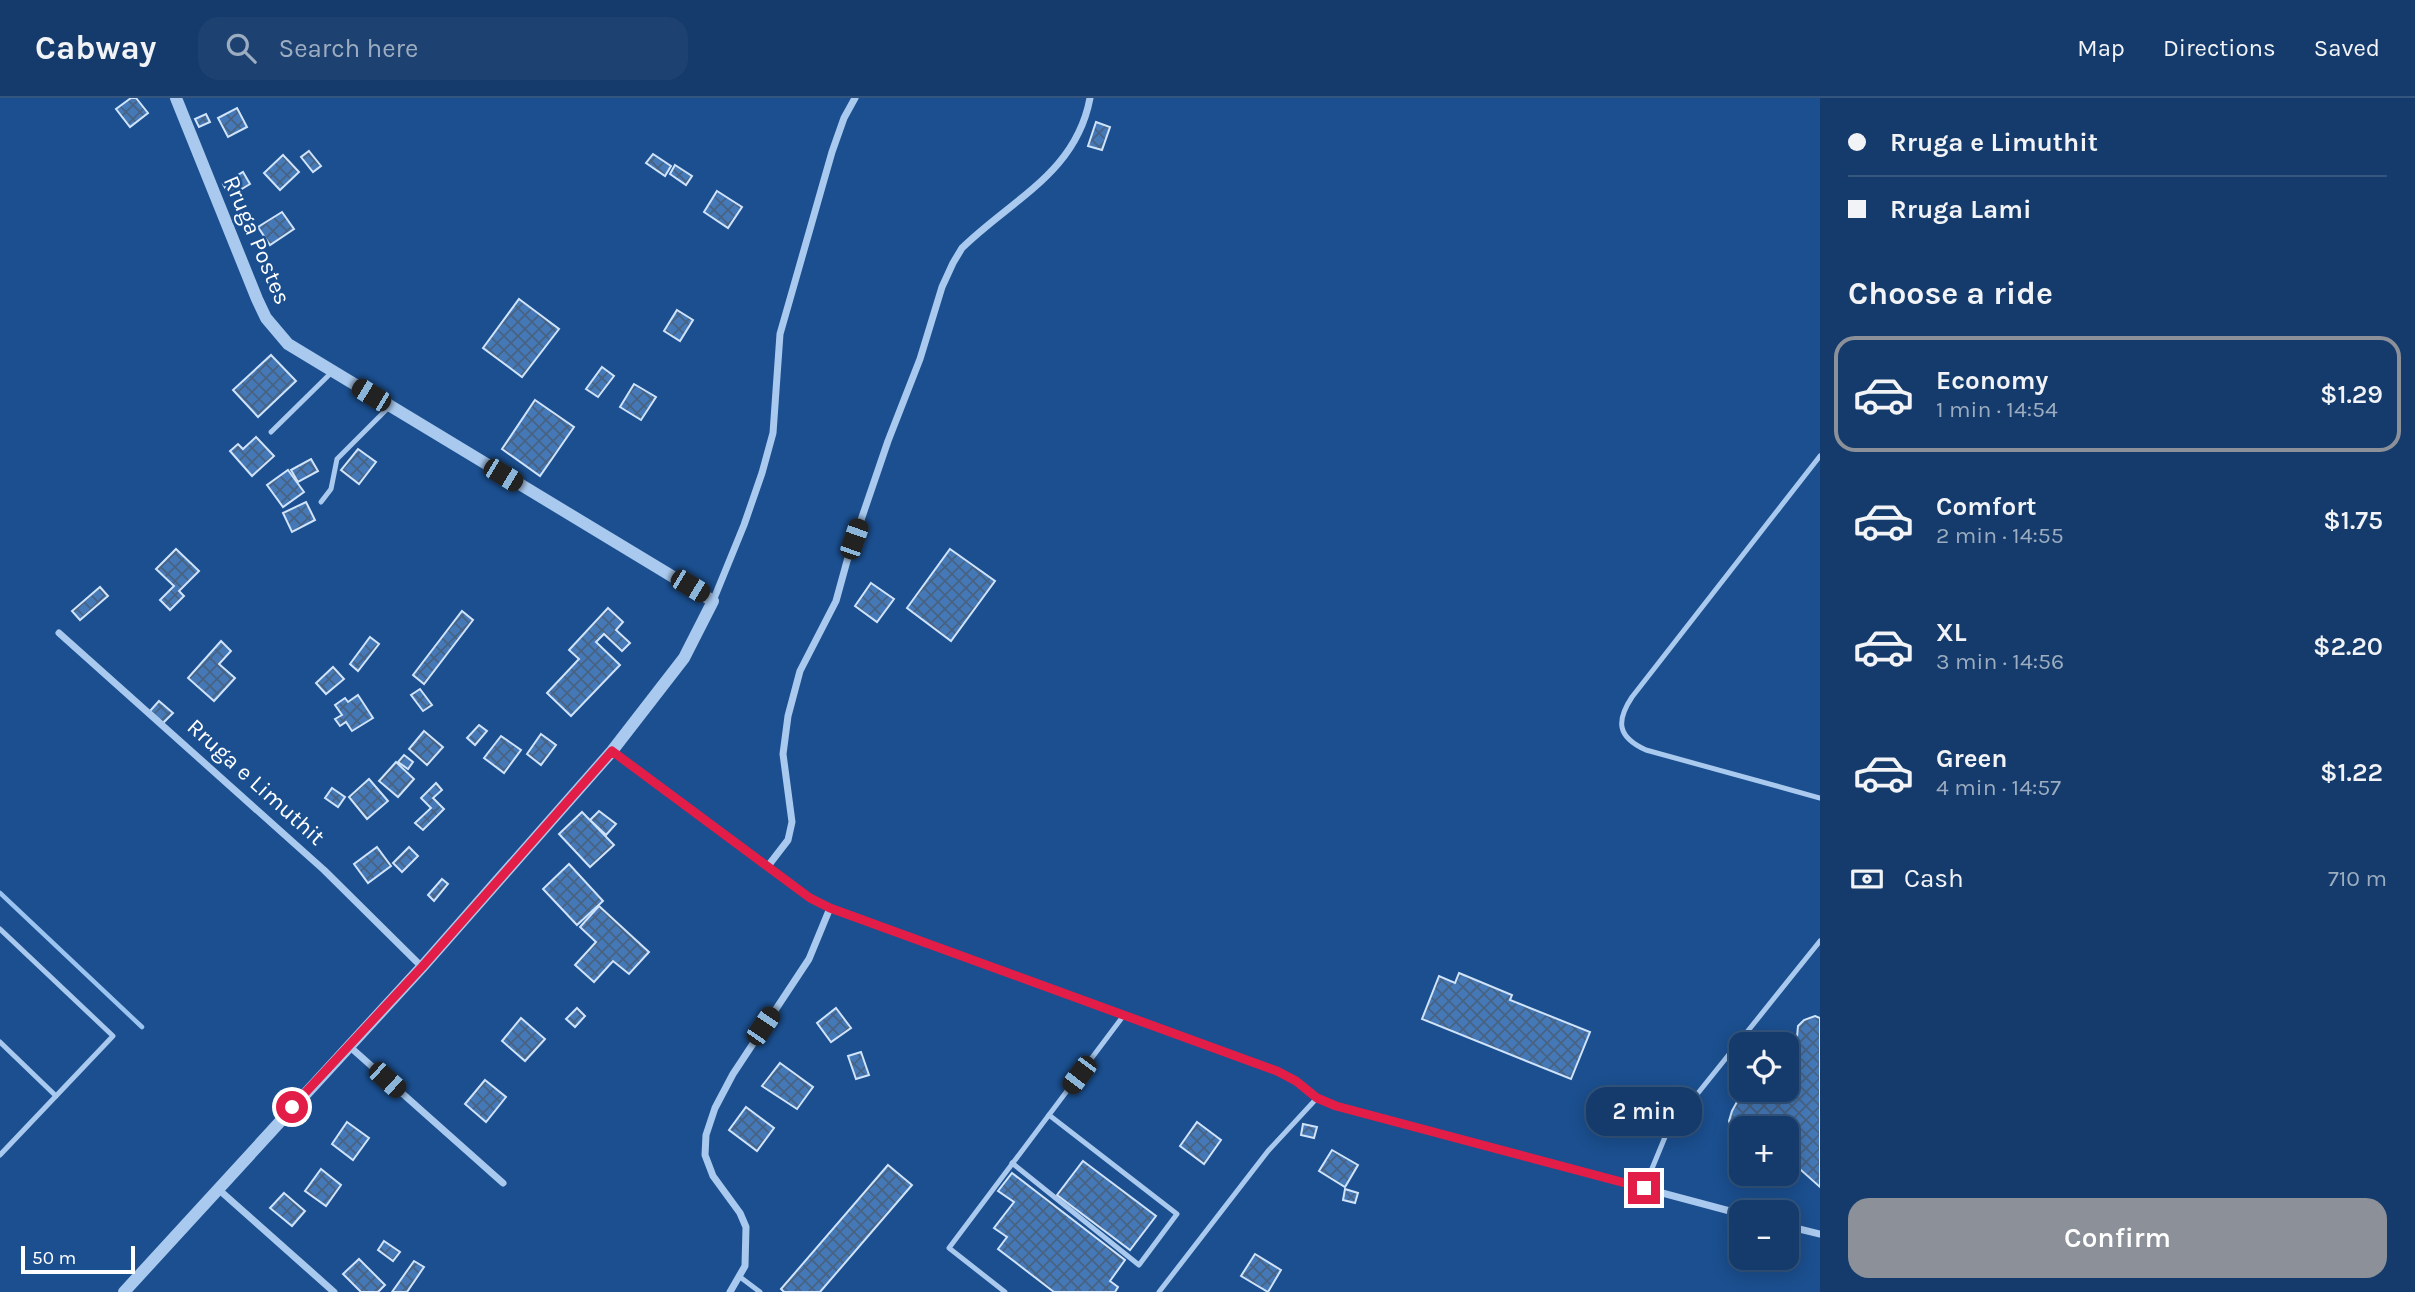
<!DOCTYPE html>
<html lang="en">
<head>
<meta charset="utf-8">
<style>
  body { margin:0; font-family:Karla,sans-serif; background:#1d4271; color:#f1f3f6; height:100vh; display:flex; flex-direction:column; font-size:26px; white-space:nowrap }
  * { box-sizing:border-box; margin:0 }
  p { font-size:23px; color:#9dadc1 }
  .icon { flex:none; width:38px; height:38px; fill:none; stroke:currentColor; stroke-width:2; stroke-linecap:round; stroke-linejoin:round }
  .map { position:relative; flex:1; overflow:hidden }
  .details { display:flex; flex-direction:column; background:#143b6b; width:595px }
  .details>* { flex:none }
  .top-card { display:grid; align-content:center; height:154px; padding:0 28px; background:#143b6b }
  .controls { position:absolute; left:1729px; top:934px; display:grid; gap:14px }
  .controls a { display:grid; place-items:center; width:70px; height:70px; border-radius:14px; background:#143b6b; box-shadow:0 4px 18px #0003,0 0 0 2px #33557e; font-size:35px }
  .scale { position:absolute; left:21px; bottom:18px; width:114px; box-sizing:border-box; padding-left:7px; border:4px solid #fff; border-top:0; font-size:19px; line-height:24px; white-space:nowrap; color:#fff; -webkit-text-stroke:5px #1b4f8f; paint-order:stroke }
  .end { position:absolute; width:32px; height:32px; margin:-16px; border:9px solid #e11d48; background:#fff; box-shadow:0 0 0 4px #fff }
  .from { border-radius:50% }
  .bubble { position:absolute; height:49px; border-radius:21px; background:#143b6b; box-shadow:0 4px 18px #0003,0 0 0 2px #33557e; font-size:23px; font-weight:600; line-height:49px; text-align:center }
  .car { position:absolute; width:21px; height:42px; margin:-21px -10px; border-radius:9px; box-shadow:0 0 5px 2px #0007; background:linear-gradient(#222 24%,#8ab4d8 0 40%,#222 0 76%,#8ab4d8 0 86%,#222 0) }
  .top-card b { display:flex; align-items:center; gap:24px; height:66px; font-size:26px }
  .top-card b+b { border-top:2px solid #33557e }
  .top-card i { width:18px; height:18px; background:#f1f3f6 }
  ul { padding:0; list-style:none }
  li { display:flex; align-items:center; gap:21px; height:116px; margin:0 14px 10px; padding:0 14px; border:4px solid transparent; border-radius:21px }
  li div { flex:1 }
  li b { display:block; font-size:26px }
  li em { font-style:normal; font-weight:600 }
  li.current { border-color:#8c9099 }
  li>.icon { width:63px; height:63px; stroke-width:1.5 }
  h2 { padding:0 28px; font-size:32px; line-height:84px }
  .pay { display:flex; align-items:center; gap:18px; height:77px; padding:0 28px; font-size:26px }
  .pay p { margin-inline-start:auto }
  .action { display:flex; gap:14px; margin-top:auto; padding:14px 28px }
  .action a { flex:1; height:80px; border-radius:21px; background:#8c9099; color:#fff; font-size:28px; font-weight:600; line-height:80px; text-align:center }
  header { display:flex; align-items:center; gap:42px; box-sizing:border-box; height:98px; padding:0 35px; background:#143b6b; border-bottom:2px solid #33557e }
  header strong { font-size:33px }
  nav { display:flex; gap:38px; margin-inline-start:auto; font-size:24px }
  .search { width:490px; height:63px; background:#1d4271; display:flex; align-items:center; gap:18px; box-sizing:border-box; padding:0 24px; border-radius:21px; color:#9dadc1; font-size:26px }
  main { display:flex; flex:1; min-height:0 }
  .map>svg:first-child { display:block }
</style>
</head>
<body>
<header>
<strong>Cabway</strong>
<div class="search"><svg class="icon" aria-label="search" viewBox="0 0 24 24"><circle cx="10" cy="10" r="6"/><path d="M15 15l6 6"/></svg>Search here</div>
<nav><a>Map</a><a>Directions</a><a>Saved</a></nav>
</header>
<main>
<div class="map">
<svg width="1820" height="1194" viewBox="0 0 1820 1194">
  <defs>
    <pattern id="building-cross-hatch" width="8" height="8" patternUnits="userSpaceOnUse" patternTransform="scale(1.75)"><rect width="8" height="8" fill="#4478b7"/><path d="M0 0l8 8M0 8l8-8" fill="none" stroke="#486282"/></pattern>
  </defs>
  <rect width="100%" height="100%" fill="#1b4f8f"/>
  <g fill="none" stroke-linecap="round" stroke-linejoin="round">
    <polyline stroke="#9cc4f0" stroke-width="4.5" points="0,795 142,929"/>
  </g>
  <g fill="url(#building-cross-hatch)" stroke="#cfe3fa" stroke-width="2">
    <polygon points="131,0 136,0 148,15 130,29 116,11"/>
    <polygon points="237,10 247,29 228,39 218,20"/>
    <polygon points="206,16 210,24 199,29 195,21"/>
    <polygon points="1096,24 1110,29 1102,52 1088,48"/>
    <polygon points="309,53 321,68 313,74 301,59"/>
    <polygon points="653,56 671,68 665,78 646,65"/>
    <polygon points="283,57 299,74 280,92 264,75"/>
    <polygon points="675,67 692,78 686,87 670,76"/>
    <polygon points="243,74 250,86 230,98 223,86"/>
    <polygon points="717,93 742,109 728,130 704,114"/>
    <polygon points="282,114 294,131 270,147 258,129"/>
    <polygon points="519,201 559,231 522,279 483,250"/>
    <polygon points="677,212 693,222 680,243 664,233"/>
    <polygon points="271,257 296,283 258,319 233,292"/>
    <polygon points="602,269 614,278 598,299 586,291"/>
    <polygon points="634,286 656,299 641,322 620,309"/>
    <polygon points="535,302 574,329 540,378 502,351"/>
    <polygon points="256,339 274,358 252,378 230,353 238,346 243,351"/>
    <polygon points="358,351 376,364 359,386 341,372"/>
    <polygon points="311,361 318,373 298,384 291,372"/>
    <polygon points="288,372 304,394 283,409 267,387"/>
    <polygon points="306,404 315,422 292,434 283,415"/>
    <polygon points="176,451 199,473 179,493 184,498 170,512 160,502 174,488 156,471"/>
    <polygon points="950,451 995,483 951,543 907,510"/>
    <polygon points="871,485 894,501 877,524 855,508"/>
    <polygon points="100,489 108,498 80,522 72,513"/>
    <polygon points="608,510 623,524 616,532 630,545 622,553 604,536 596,544 620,567 571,618 547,595 579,561 569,552"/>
    <polygon points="462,513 473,522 424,586 413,577"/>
    <polygon points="370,539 379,546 358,573 350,566"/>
    <polygon points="221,543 231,553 219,566 235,580 214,603 188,580"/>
    <polygon points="333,569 344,581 326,596 316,585"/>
    <polygon points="420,591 432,607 423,613 411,597"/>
    <polygon points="358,597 373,620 352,633 346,624 340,628 335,621 342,617 335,607 345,600 348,604"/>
    <polygon points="159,603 173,615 163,625 150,613"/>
    <polygon points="479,627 487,633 475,647 467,640"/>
    <polygon points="424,633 443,649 427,667 409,651"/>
    <polygon points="541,636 556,647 541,667 527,656"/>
    <polygon points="501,638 521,652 504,675 484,660"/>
    <polygon points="404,657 413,664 408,671 398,664"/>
    <polygon points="396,664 414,681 398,699 379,683"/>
    <polygon points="369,681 388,703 367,721 349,699"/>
    <polygon points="436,685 442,692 433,700 444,711 423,732 415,725 431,710 421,700"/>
    <polygon points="332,690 345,699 338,709 325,700"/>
    <polygon points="599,713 616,726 606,737 590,722"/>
    <polygon points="582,714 614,747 590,769 559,736"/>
    <polygon points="377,749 391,768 368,785 354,766"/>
    <polygon points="409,749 418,758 402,774 393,765"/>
    <polygon points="569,766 603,803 577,827 543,791"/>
    <polygon points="442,781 448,786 434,803 428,797"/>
    <polygon points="599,808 649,854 629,876 613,863 594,884 575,867 596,844 580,829"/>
    <polygon points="1459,875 1512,897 1510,902 1590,934 1571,981 1422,921 1439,878 1455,885"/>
    <polygon points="577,910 585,918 575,929 566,921"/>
    <polygon points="836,910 851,930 831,944 817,925"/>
    <polygon points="1815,918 1820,920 1820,1089 1801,1072 1787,1066 1787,1031 1741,1031 1741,1039 1732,1032 1729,1023 1732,1013 1738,1002 1750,999 1755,992 1787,992 1787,952 1797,939 1798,928 1804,922"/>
    <polygon points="521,920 545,941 525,963 502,943"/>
    <polygon points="861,954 869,977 856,981 848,958"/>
    <polygon points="780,965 813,989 797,1011 762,988"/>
    <polygon points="485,982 506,999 486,1024 465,1006"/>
    <polygon points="746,1009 774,1030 757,1053 729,1032"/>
    <polygon points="347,1024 369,1040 353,1062 332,1046"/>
    <polygon points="1197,1024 1221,1042 1204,1066 1180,1048"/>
    <polygon points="1303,1026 1317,1029 1314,1040 1301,1037"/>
    <polygon points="1332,1052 1358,1067 1345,1089 1319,1073"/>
    <polygon points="1083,1063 1156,1118 1130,1152 1057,1097"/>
    <polygon points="888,1067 912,1087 820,1194 784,1194 781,1191"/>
    <polygon points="321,1071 341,1087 326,1108 305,1093"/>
    <polygon points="1012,1075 1125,1162 1110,1183 1118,1189 1115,1194 1054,1194 998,1151 1007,1139 994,1130 1014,1104 998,1093"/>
    <polygon points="1345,1091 1358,1095 1355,1105 1343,1102"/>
    <polygon points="284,1095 305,1113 292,1128 270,1110"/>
    <polygon points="384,1143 400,1154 393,1163 378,1152"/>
    <polygon points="1255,1156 1281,1172 1268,1194 1241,1178"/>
    <polygon points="359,1161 385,1187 378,1194 361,1194 343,1176"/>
    <polygon points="414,1163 424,1169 407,1194 392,1194"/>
  </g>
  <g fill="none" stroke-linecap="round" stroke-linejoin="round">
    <g stroke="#a9c9ee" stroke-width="5">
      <polyline points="271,334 332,274"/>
      <path d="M 1820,358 L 1632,599 C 1616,623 1617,639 1646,652 L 1820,700"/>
      <polyline points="321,404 331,391 337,361 390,308"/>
      <polyline points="0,831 113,938 0,1057"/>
      <polyline points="0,944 56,998"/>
      <polyline points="1012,1065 1139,1167 1177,1116 1049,1017"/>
      <polyline points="1644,1090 1665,1039 1678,1020 1820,843"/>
      <polyline points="740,1179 760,1194"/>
      <polyline points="1005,1194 949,1150 1124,917"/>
      <polyline points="1159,1194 1268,1053 1317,1000"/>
    </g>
    <g stroke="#a9c9ee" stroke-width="7">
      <polyline points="713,503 744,427 762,375 773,335 780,236 832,54 844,20 855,0"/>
      <polyline points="59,535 324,772 422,869"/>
      <polyline points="612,653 810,800 830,810 1277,973 1296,983 1317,1000 1336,1008 1741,1116"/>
      <path d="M 768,768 L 788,742 L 792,724 L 783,656 L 788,618 L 800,573 L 836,503 L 847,463 L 888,343 L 920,261 L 942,189 L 953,165 L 962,150 C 1012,101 1076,75 1090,0"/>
      <polyline points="349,948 503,1085"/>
      <polyline points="217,1090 334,1194"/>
      <polyline points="1787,1128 1820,1136"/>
      <polyline points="730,1194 745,1168 746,1129 740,1115 713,1078 705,1057 706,1037 715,1010 733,976 809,861 830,810"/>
    </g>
    <polyline stroke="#a9c9ee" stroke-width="12" points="124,1194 422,869 612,653 684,560 713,503 288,246 266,220 257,201 176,0"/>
  </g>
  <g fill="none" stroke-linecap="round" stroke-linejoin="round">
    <polyline stroke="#e11d48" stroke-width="9" points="292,1009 422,869 612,653 810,800 830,810 1277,973 1296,983 1317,1000 1336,1008 1644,1090"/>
  </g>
  <g text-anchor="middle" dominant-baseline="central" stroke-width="5" stroke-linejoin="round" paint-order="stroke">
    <g font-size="23" fill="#fff" stroke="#1b4f8f">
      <text transform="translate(257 142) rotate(67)">Rruga Postes</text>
      <text transform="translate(256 684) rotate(42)">Rruga e Limuthit</text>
    </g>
  </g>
</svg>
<div class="controls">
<a><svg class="icon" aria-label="locate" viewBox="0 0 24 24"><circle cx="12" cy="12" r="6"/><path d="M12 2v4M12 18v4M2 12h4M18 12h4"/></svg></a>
<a>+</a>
<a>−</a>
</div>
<div class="scale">50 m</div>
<i class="end from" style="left:292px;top:1009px"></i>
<i class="end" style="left:1644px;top:1090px"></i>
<div class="bubble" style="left:1586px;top:989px;width:116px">2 min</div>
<i class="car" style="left:371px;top:297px;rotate:301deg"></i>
<i class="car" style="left:503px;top:377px;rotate:121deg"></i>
<i class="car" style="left:854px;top:441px;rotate:19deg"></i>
<i class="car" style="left:690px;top:488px;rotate:121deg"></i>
<i class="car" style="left:763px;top:928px;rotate:34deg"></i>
<i class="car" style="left:1079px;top:977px;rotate:217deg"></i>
<i class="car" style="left:387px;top:982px;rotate:132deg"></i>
</div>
<section class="details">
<div class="top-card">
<b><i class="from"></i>Rruga e Limuthit</b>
<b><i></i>Rruga Lami</b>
</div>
<h2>Choose a ride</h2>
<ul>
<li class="current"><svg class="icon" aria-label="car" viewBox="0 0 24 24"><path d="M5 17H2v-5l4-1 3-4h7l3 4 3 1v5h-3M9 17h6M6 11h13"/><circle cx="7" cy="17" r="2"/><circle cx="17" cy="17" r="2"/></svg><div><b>Economy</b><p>1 min · 14:54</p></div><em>$1.29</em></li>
<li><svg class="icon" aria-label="car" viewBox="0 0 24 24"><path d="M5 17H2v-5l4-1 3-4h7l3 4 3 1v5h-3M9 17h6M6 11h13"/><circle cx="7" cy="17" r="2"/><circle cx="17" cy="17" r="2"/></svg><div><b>Comfort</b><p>2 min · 14:55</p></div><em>$1.75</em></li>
<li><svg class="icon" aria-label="car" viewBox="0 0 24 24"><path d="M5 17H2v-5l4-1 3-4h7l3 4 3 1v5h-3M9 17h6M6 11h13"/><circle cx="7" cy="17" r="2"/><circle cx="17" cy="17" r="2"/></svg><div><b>XL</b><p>3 min · 14:56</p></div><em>$2.20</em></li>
<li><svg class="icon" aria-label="car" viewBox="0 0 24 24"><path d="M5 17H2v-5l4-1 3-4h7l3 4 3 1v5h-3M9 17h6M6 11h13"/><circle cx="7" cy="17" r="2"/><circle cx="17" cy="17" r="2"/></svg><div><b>Green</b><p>4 min · 14:57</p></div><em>$1.22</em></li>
</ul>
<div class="pay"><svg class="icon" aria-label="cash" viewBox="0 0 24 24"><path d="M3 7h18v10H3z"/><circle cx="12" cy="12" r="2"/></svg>Cash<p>710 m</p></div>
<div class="action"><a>Confirm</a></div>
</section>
</main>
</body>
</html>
